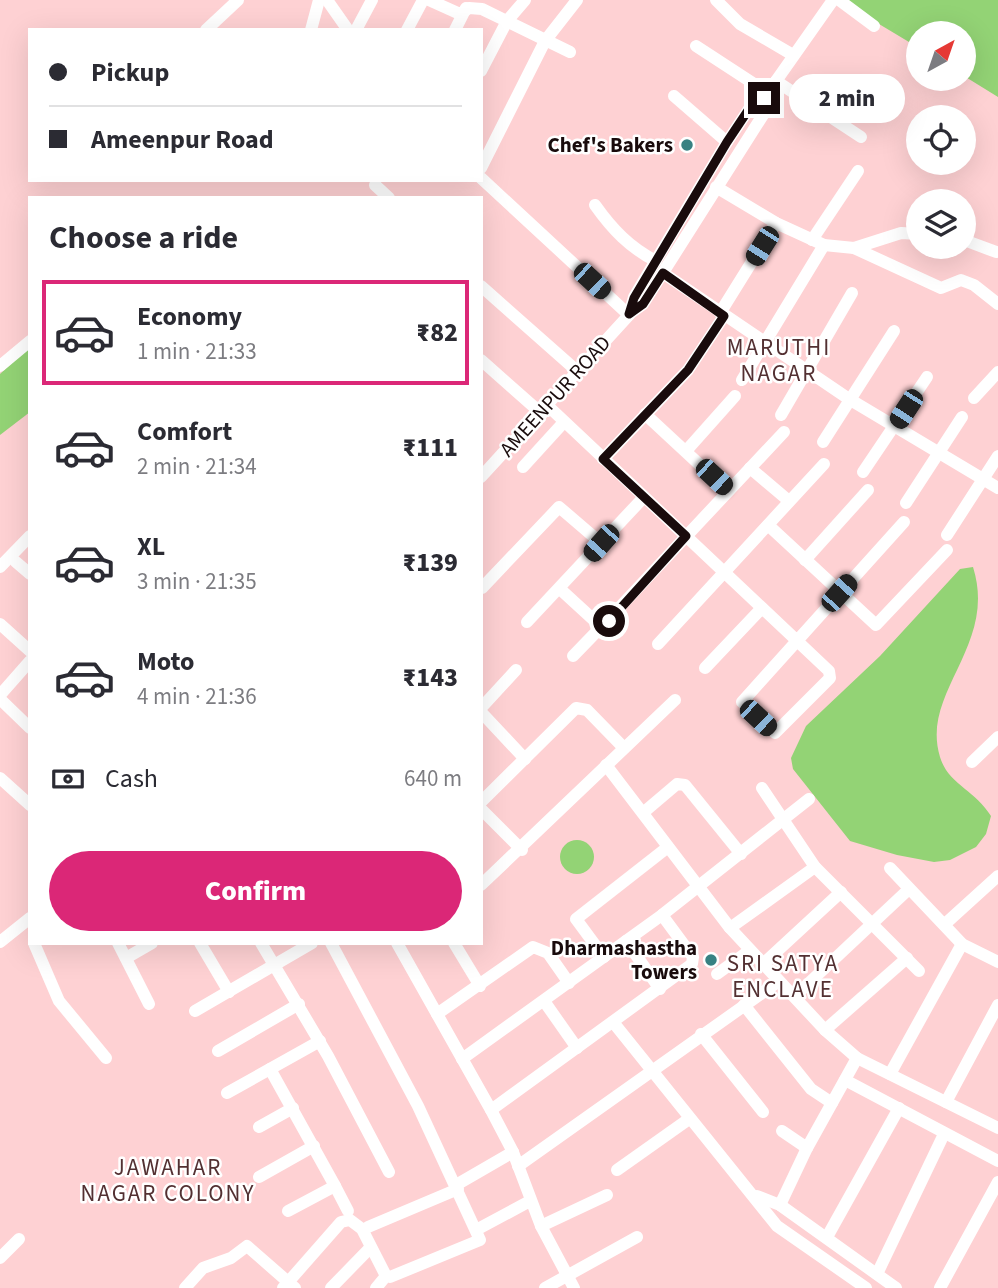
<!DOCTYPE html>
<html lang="en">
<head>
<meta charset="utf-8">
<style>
  body { margin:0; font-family:"Source Sans 3",sans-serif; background:#f2f2f3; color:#2b2b33; height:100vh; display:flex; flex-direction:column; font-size:26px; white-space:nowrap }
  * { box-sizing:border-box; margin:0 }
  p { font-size:23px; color:#7c7c81 }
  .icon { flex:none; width:38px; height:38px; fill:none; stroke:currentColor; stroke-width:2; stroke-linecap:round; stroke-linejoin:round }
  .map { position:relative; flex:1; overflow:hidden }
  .details { position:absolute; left:28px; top:196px; width:455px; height:749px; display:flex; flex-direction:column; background:#fff; border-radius:0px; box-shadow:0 7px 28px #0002 }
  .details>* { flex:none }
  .hud { position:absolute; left:28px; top:28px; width:455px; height:154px; border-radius:0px; box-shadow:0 7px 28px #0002; display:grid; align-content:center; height:154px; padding:0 21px; background:#fff }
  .needle { width:46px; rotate:40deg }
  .fabs { position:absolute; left:906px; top:21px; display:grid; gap:14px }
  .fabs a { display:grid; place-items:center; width:70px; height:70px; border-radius:50%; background:#fff; box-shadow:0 7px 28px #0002; font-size:35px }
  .end { position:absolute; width:32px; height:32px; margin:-16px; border:9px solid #190b0c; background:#fff; box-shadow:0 0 0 4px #fff }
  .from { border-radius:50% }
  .bubble { position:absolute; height:49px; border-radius:24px; background:#fff; box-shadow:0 7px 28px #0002; font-size:23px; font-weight:800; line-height:49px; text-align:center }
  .car { position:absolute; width:21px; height:42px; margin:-21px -10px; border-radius:9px; box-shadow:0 0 5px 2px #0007; background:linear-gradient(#222 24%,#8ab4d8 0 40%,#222 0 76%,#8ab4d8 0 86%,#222 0) }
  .hud b { display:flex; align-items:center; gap:24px; height:66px; font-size:26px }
  .hud b+b { border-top:2px solid #e1e1e2 }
  .hud i { width:18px; height:18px; background:#2b2b33 }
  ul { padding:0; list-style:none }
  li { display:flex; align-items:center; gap:21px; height:105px; margin:0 14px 10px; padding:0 7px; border:4px solid transparent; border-radius:0px }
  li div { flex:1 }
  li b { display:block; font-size:26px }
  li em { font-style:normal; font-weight:800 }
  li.selected { border-color:#db2777 }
  li>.icon { width:63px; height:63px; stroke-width:1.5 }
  h2 { padding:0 21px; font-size:32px; line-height:84px }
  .pay { display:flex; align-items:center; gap:18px; height:77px; padding:0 21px; font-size:26px }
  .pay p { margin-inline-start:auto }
  .button { display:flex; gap:14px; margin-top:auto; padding:14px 21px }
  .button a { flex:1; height:80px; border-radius:42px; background:#db2777; color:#fff; font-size:28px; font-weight:800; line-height:80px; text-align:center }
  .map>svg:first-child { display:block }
</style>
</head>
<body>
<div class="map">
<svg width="998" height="1288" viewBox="0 0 998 1288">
  <rect width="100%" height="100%" fill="#fed1d3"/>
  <g fill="#93d375">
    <polygon points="839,0 998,0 998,97 964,76 964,33 919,33 919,48"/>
    <polygon points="30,346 30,412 0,435 0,374"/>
    <path d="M 973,567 C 998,646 920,692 940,757 C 948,784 975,790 991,816 L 986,834 L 976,847 L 950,860 L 934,862 L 897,855 L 850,841 L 793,769 L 791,758 L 806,726 L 880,656 L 960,569 Z"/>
    <circle cx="577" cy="857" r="17"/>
  </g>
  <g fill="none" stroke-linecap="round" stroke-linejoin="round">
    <g stroke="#fff" stroke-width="12">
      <polyline points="327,0 348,30"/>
      <polyline points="429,0 460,14 469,8 482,9 570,52"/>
      <polyline points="716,0 740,24 793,55"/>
      <polyline points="839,0 874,26"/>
      <polyline points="206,30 238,0"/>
      <polyline points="311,30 319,0"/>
      <polyline points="356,30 372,0"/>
      <polyline points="407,30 423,0"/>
      <polyline points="455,30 466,8"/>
      <polyline points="696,46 768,93"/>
      <polyline points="481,71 507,21 525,0"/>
      <polyline points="776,81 861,137"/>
      <polyline points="674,96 727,142"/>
      <polyline points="481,168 545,41 577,0"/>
      <polyline points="481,178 629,315"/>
      <polyline points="375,185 389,198"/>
      <polyline points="716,187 776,223 824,245 854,248 941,288 961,280 974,285 998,304"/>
      <path d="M 595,205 C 612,229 630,248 656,261"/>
      <polyline points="812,240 858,171"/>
      <polyline points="964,240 996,252"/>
      <polyline points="854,248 901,233 919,234"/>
      <polyline points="663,273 849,399 998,488"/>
      <polyline points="481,286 577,371"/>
      <polyline points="720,313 776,223"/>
      <polyline points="629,314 643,304 763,115 764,98"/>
      <polyline points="481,360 542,414"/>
      <polyline points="0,366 30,341"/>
      <polyline points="742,380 824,245"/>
      <polyline points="974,398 998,372"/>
      <path d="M 548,406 C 642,495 736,583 829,671 L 830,678 L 775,733 L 742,702 C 796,642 850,582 904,522"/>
      <polyline points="645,414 728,491"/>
      <polyline points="781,415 852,293"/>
      <polyline points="823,442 894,331"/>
      <polyline points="686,451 735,396"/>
      <polyline points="603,459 688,370 724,316"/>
      <polyline points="523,467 564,422"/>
      <polyline points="750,468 789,501"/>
      <polyline points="863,472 927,377"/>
      <polyline points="481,477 629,315 634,297 727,142 751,106 764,98 833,0"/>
      <polyline points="906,503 962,417"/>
      <polyline points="768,525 876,625 947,550"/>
      <polyline points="947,535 998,456"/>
      <polyline points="805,560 868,490"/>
      <polyline points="16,562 30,574"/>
      <polyline points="0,567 30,536"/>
      <polyline points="482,588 559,507 601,543"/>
      <polyline points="560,589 596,622 603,625 784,432"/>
      <polyline points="527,622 644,497"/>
      <polyline points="0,624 30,651"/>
      <polyline points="658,644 824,464"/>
      <polyline points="573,656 603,625"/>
      <polyline points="705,668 762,608"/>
      <polyline points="0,695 30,661"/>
      <polyline points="0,699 30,728"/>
      <polyline points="481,708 516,670"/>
      <polyline points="481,712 525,759"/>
      <polyline points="972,762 998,737"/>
      <polyline points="606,765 730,928 825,1030 857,1058 998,1128"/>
      <polyline points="0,778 30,805"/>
      <polyline points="762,788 815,867 919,971"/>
      <polyline points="481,802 576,708 587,710 624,748"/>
      <polyline points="481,809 522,850"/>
      <polyline points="644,812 677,784 685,785 741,854"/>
      <polyline points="890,868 962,944 998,962"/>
      <polyline points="481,885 675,700"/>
      <polyline points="945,924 998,876"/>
      <polyline points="730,928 815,867"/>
      <polyline points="626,941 660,989"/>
      <polyline points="0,942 30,918"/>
      <polyline points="34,943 59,1001 106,1058"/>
      <polyline points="118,943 149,1004"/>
      <polyline points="200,943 229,992"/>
      <polyline points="261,943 328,1056 389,1172"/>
      <polyline points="331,943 418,1106 480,1240 390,1277"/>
      <polyline points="397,943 491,1110 513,1152 541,1226 574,1288"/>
      <polyline points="454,943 480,986"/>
      <polyline points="604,957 576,919 668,847"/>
      <polyline points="126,958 152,943"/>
      <polyline points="763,964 841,892"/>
      <polyline points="717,974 750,950"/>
      <polyline points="795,996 909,889"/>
      <polyline points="544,1001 577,1048"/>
      <polyline points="744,1005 811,1089 832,1103"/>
      <polyline points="195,1011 312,943"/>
      <polyline points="437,1014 533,947 548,953 569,983"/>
      <polyline points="613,1022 777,1226 866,1288"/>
      <polyline points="825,1030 907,958"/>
      <polyline points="701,1034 763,1112"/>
      <polyline points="218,1051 299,1004"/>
      <polyline points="462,1059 662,915 809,799"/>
      <polyline points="270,1069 335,1186 288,1211"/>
      <polyline points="890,1074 962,944"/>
      <polyline points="845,1080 998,1161"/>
      <polyline points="227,1093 320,1041"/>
      <polyline points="946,1102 998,1005"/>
      <polyline points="491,1110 692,964 693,957 662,915"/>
      <polyline points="259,1127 293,1108"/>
      <polyline points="782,1131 807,1148 857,1058"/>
      <polyline points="518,1166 779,981"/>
      <polyline points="617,1170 689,1119"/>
      <polyline points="259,1177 314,1146"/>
      <polyline points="456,1185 513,1152"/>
      <polyline points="335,1186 348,1211"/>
      <polyline points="757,1196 780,1205 896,1288"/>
      <polyline points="780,1205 807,1148"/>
      <polyline points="541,1226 607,1195"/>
      <polyline points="368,1227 458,1189"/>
      <polyline points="476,1230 530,1201"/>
      <polyline points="827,1237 899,1108"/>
      <polyline points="0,1258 19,1239"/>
      <polyline points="877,1274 944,1134"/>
      <polyline points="185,1288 203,1268 231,1258 247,1246 295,1288"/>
      <polyline points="283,1288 341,1222 350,1220 362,1229 386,1276 376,1288"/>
      <polyline points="331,1288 370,1248"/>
      <polyline points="545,1288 637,1237"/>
      <polyline points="940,1288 998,1182"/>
    </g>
  </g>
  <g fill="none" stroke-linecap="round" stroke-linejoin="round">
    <polyline stroke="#190b0c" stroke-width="9" points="609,621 686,536 603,459 688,370 724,316 663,273 643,304 629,314 634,298 727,142 751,106 764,98"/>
  </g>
  <g fill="#388182" stroke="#fff" stroke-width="2.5">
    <circle cx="687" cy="145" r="7"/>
    <circle cx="711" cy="960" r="7"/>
  </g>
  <g text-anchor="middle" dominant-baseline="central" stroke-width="5" stroke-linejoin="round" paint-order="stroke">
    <g font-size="21" font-weight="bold" fill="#190b0c" stroke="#fff" text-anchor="end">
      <text x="673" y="145">Chef's Bakers</text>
      <text x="697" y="948">Dharmashastha<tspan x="697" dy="24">Towers</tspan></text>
    </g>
    <g font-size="21" fill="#190b0c" stroke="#fff">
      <text transform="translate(555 396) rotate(-48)">AMEENPUR ROAD</text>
    </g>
    <g font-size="23" letter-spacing="2" fill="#533032" stroke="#fff">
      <text x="779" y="347">MARUTHI<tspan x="779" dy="26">NAGAR</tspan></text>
      <text x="783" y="963">SRI SATYA<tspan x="783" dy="26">ENCLAVE</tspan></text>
      <text x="168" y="1167">JAWAHAR<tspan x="168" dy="26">NAGAR COLONY</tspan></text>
    </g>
  </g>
</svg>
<div class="fabs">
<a><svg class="needle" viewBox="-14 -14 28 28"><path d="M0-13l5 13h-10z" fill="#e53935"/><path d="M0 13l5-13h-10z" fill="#7c7c81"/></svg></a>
<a><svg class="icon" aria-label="locate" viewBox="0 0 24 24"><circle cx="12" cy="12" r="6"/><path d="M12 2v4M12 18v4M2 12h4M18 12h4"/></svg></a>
<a><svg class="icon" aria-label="layers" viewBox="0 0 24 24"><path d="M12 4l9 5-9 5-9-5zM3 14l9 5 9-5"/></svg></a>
</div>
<i class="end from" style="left:609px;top:621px"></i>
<i class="end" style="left:764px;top:98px"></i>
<div class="bubble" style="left:789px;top:74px;width:116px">2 min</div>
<i class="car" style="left:762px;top:246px;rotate:212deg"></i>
<i class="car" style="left:592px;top:281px;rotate:133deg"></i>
<i class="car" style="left:906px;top:409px;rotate:213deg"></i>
<i class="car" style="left:714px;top:477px;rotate:133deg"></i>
<i class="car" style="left:601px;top:543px;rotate:222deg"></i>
<i class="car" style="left:839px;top:593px;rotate:42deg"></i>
<i class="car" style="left:758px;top:718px;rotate:133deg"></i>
<div class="hud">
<b><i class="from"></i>Pickup</b>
<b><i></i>Ameenpur Road</b>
</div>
<section class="details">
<h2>Choose a ride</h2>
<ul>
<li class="selected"><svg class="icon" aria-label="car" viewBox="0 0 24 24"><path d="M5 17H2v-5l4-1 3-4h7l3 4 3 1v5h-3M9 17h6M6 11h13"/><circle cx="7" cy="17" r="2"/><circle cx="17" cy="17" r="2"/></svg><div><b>Economy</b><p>1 min · 21:33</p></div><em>₹82</em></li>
<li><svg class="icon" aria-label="car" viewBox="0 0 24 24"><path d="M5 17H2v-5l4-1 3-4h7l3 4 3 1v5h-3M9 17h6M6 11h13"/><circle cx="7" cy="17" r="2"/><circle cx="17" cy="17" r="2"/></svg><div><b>Comfort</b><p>2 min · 21:34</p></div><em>₹111</em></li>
<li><svg class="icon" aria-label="car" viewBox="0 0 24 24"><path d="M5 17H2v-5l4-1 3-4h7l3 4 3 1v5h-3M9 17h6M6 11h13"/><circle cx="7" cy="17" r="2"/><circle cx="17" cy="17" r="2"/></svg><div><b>XL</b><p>3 min · 21:35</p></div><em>₹139</em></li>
<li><svg class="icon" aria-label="car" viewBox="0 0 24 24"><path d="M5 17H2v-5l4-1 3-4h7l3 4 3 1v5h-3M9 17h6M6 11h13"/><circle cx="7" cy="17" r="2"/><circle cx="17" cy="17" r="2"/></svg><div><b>Moto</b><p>4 min · 21:36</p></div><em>₹143</em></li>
</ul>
<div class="pay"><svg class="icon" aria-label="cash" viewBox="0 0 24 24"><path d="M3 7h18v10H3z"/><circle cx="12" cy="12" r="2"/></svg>Cash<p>640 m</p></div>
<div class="button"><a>Confirm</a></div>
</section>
</div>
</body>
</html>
